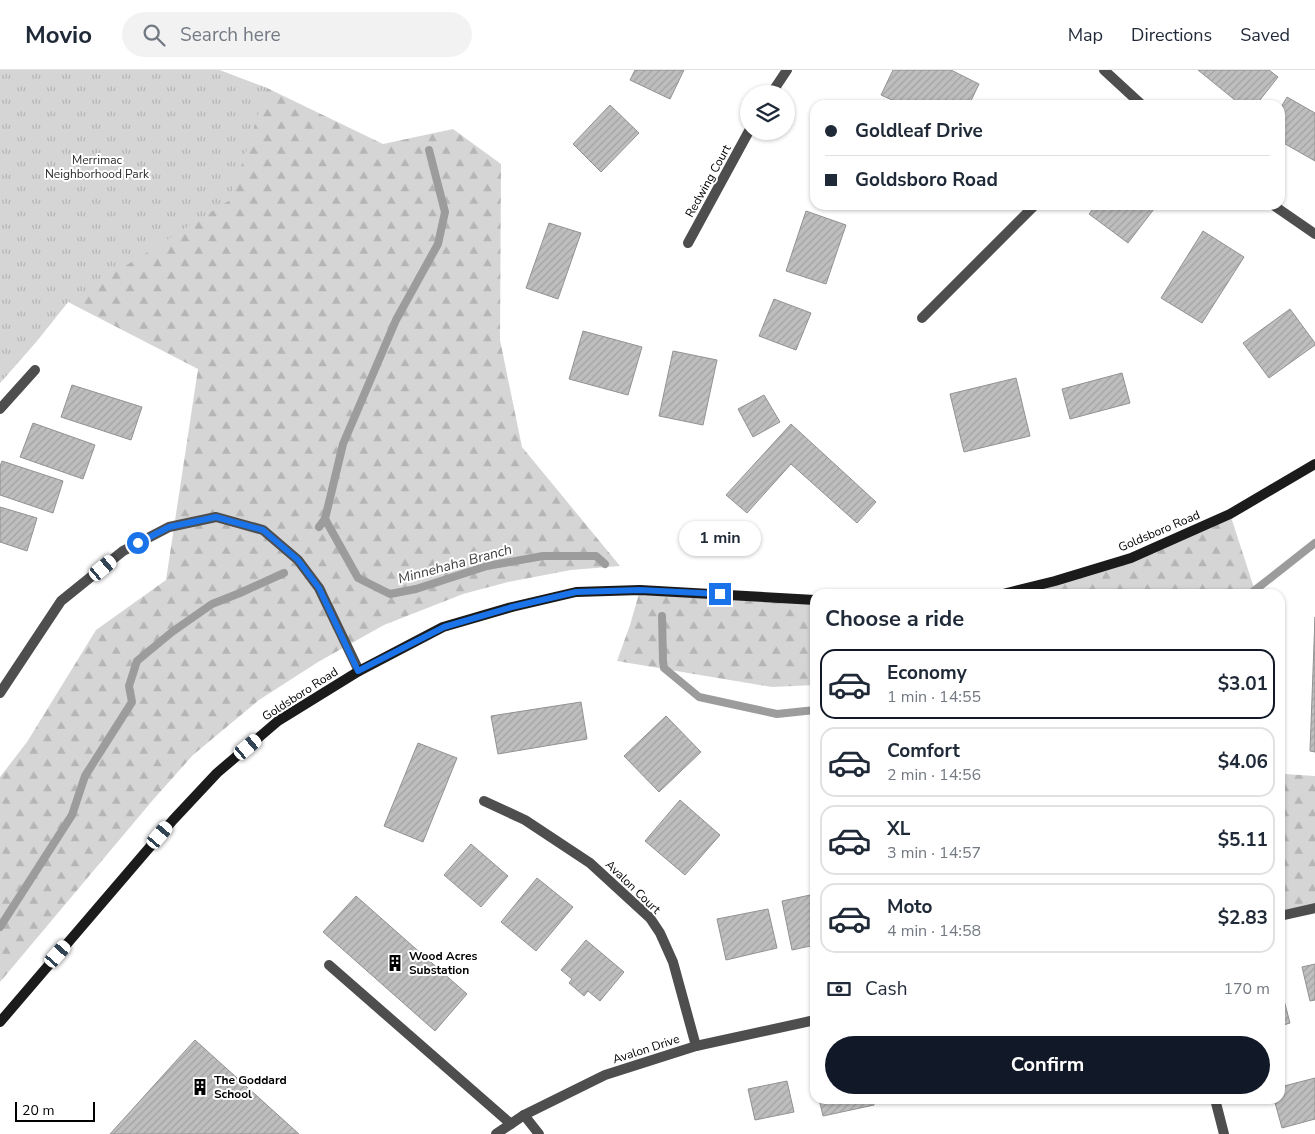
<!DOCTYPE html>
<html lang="en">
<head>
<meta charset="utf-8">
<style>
  body { margin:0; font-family:"Nunito Sans",sans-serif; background:#f2f2f3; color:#1f2937; height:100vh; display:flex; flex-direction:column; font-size:19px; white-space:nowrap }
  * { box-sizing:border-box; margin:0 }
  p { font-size:16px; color:#747a83 }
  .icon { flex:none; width:28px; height:28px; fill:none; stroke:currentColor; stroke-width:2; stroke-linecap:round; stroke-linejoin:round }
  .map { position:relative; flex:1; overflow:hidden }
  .details { position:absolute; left:810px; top:519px; width:475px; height:515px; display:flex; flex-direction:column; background:#fff; border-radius:15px; box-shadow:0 1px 4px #0004 }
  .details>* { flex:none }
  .guide { position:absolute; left:810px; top:30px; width:475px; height:110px; border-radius:15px; box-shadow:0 1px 4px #0004; display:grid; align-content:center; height:110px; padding:0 15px; background:#fff }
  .buttons { position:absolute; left:740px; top:15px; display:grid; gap:10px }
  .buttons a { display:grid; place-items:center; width:55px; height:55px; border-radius:50%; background:#fff; box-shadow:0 1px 4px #0004; font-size:25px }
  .scale { position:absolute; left:15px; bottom:12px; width:80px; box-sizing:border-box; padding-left:5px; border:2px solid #000; border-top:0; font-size:14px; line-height:18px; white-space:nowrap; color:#000; -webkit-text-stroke:4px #fff; paint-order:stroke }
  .end { position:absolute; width:22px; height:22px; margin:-11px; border:6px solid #1a73e8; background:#fff; box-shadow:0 0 0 2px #fff }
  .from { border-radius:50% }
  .bubble { position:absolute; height:35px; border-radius:18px; background:#fff; box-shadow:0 1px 4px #0004; font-size:16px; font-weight:700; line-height:35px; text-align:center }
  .car { position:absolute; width:15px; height:30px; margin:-15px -8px; border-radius:6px; box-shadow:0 0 4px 1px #0007; background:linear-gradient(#fff 24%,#345 0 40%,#fff 0 76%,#345 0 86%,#fff 0) }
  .guide b { display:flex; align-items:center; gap:18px; height:48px; font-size:19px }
  .guide b+b { border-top:1px solid #e0e1e3 }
  .guide i { width:12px; height:12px; background:#1f2937 }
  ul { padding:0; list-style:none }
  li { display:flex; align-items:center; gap:15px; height:70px; margin:0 10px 8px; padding:0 5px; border:2px solid #e0e1e3; border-radius:15px }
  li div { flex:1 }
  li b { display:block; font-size:19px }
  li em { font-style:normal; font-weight:700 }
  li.current { border-color:#111827 }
  li>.icon { width:45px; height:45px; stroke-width:1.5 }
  h2 { padding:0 15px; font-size:22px; line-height:60px }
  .pay { display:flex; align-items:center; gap:12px; height:55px; padding:0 15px; font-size:19px }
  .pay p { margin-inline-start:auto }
  .button { display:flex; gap:10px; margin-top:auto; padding:10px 15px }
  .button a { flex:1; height:58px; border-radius:30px; background:#111827; color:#fff; font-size:20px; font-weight:700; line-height:58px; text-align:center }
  header { display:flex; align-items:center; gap:30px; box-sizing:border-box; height:70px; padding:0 25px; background:#fff; border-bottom:1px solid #e0e1e3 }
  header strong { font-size:24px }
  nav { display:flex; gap:28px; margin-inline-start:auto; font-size:18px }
  .search { width:350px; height:45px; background:#f2f2f3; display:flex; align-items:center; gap:12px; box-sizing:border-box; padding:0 18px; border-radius:28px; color:#747a83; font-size:19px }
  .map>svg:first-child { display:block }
</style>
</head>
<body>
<header>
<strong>Movio</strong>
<div class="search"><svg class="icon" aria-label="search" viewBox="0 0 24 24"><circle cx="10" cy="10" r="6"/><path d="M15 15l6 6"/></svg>Search here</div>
<nav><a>Map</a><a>Directions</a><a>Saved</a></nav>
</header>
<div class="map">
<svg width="1315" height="1064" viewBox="0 0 1315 1064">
  <defs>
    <pattern id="forest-firs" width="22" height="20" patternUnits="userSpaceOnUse" patternTransform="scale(1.25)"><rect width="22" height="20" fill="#d5d5d5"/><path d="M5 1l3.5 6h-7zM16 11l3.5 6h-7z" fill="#b5b5b5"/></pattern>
    <pattern id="park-tufts" width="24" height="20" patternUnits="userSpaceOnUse" patternTransform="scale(1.25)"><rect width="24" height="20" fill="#d5d5d5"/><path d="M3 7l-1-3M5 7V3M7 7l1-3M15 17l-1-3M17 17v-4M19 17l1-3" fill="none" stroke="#b5b5b5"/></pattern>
    <pattern id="building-hatch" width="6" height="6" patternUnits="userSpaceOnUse" patternTransform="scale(1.25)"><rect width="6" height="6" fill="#bebebe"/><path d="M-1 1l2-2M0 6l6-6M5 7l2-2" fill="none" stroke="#a2a2a2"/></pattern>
  </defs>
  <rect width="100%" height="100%" fill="#fff"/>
  <g fill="url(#forest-firs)">
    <polygon points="0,0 219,0 267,18 383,74 453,59 501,94 500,270 522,377 620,496 571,500 508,512 463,524 384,555 318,592 259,630 193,685 152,731 0,912 0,707 27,672 96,560 166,510 198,299 68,232 36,272 0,313"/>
    <polygon points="1230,444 1256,524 1003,524 1131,488"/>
    <polygon points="640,520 815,530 815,615 772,617 617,591 630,555"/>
    <polygon points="1280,661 1285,704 1315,706 1315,838 1280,846"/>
  </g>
  <polygon fill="url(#park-tufts)" points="0,0 219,0 267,18 230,130 68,232 36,272 0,313"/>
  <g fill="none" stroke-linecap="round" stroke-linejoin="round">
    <g stroke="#9c9c9c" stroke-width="8">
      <polyline points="325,449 343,374 396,250 438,174 445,142 429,80"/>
      <polyline points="319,457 325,449 358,508 390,524 416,519 487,496 543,486 596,486 605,494"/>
      <polyline points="1250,524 1315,473"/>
      <polyline points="662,546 663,591 664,598 699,627 777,644 815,640"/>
      <polyline points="0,857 72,745 85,706 132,632 129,616 137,591 172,562 212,534 240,523 284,503"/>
    </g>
  </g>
  <g fill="url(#building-hatch)" stroke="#929292">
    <polygon points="635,0 684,0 670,29 630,10"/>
    <polygon points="893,0 951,0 979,14 969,35 903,35 881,25"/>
    <polygon points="1198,0 1269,0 1278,7 1256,35 1241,35"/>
    <polygon points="1287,27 1315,43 1315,91 1280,71 1280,39"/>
    <polygon points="610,35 639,63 601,102 573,74"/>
    <polygon points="1096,135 1157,135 1128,173 1089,144"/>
    <polygon points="806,141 846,155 826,214 786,201"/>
    <polygon points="549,153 581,163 558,229 526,218"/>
    <polygon points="1203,161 1244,187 1202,253 1161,228"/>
    <polygon points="774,229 811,243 796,280 759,266"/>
    <polygon points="1290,239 1315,273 1315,275 1269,308 1243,273"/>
    <polygon points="583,261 642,277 628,325 569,309"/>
    <polygon points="673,281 717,290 703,355 659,346"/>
    <polygon points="1122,303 1130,333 1070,349 1062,319"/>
    <polygon points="1016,308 1030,366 964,382 950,324"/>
    <polygon points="72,315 142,337 131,370 61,347"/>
    <polygon points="764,325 780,352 753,367 738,339"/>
    <polygon points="33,353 95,375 83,409 20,387"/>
    <polygon points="791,354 876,432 857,453 791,394 747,443 726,425"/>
    <polygon points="2,391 63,411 53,443 0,425 0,396"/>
    <polygon points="0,437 37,448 27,481 0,472"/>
    <polygon points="1315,547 1315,682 1310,681"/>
    <polygon points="581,632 587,669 498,684 491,646"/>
    <polygon points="666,646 701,682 659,722 624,686"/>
    <polygon points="418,673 457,688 423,772 384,756"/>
    <polygon points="680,730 720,765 685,805 645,771"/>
    <polygon points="471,774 508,806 481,837 444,805"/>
    <polygon points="537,808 573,837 536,881 501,852"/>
    <polygon points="815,824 815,875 792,880 782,831"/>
    <polygon points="356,826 467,924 435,961 323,862"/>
    <polygon points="768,839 777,878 726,890 717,849"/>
    <polygon points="586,870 624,902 600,931 588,921 584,926 569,913 572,909 561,900"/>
    <polygon points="1315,894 1315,930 1310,931 1302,897"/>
    <polygon points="1280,915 1290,953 1280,956"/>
    <polygon points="195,970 299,1064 110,1064"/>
    <polygon points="1315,1008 1315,1049 1282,1058 1274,1029 1280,1029 1280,1017"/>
    <polygon points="787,1011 794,1042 755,1050 748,1019"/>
    <polygon points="819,1029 873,1029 874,1035 823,1046"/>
  </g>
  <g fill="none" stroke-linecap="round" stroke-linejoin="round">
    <g stroke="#4e4e4e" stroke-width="10">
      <polyline points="922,248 1035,135"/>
      <polyline points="329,895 511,1054"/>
    </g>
    <g stroke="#4e4e4e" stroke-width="10">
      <polyline points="1104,0 1142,35"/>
      <polyline points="771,24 787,0"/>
      <polyline points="1273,135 1315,164"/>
      <polyline points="688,173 749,61"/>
      <polyline points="0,339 35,300"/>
      <polyline points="0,623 61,531 123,481 169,457 216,447 263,460 298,490 319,518 359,601"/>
      <polyline points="484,731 525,750 590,793 650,848 660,863 673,892 696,976"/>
      <polyline points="1280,846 1315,838"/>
      <polyline points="1215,1029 1224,1064"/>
      <polyline points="524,1045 539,1064"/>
      <polyline points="496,1064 524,1045 605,1005 696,976 815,950"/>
    </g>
    <g stroke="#1b1b1b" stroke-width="10">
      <polyline points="1003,524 1055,511 1131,488 1230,444 1315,394"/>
      <polyline points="0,952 173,750 217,703 278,651 359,601 443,557 512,537 576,522 640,520 815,530"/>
    </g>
  </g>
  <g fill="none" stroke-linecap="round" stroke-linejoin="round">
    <polyline stroke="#1a73e8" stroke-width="6" points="138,473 169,457 216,447 263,460 298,490 319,518 358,601 444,557 512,537 576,522 640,520 720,524"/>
  </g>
  <defs>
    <g id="building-bare" transform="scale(1.35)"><path d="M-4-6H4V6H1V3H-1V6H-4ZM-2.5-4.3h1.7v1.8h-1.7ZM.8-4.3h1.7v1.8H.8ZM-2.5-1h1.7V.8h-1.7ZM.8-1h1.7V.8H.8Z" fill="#000" stroke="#fff" stroke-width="2.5" paint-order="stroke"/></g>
  </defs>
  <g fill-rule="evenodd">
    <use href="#building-bare" x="395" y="893"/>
    <use href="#building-bare" x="200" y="1017"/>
  </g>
  <g text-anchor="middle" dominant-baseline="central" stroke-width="4" stroke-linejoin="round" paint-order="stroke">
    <g font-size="12" fill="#2c2c2c" stroke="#fff">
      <text x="97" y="90">Merrimac<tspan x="97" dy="14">Neighborhood Park</tspan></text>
    </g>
    <g font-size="12" fill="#000" stroke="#fff">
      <text transform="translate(708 111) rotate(-61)">Redwing Court</text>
      <text transform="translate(1159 461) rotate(-23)">Goldsboro Road</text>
      <text transform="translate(300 624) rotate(-33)">Goldsboro Road</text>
      <text transform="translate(633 817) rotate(44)">Avalon Court</text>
      <text transform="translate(646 979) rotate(-18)">Avalon Drive</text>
    </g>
    <g font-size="12" font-weight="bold" fill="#000" stroke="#fff" text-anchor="start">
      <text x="409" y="886">Wood Acres<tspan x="409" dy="14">Substation</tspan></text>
      <text x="214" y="1010">The Goddard<tspan x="214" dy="14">School</tspan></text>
    </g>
    <g font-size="14" font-style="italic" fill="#3d3d3d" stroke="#fff">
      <text transform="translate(455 494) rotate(-15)">Minnehaha Branch</text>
    </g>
  </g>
</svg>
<div class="buttons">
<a><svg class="icon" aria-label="layers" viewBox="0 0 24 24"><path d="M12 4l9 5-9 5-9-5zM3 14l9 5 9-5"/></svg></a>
</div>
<div class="scale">20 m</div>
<i class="end from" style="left:138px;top:473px"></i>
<i class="end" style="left:720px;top:524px"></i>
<div class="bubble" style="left:679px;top:451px;width:82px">1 min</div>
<i class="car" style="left:103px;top:498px;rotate:50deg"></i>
<i class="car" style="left:248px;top:677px;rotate:50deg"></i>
<i class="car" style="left:160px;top:765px;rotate:40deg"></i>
<i class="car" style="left:58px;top:884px;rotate:41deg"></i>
<div class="guide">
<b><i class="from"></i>Goldleaf Drive</b>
<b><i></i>Goldsboro Road</b>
</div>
<section class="details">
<h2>Choose a ride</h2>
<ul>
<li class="current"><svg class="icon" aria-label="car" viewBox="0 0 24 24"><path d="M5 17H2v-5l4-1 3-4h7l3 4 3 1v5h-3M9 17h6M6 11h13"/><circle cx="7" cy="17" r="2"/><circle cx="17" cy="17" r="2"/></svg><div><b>Economy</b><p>1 min · 14:55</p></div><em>$3.01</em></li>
<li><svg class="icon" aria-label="car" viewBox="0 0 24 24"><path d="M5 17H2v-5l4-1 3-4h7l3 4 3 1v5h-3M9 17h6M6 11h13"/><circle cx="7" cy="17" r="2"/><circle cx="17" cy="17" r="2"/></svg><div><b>Comfort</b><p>2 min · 14:56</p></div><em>$4.06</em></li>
<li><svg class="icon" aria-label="car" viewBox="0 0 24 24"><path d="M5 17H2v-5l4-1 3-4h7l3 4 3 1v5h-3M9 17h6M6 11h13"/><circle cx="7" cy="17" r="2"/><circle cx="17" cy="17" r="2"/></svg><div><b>XL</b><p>3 min · 14:57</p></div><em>$5.11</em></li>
<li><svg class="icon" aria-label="car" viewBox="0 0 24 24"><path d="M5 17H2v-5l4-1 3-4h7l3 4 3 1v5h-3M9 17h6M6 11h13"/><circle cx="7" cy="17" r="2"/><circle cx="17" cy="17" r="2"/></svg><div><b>Moto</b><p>4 min · 14:58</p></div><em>$2.83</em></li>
</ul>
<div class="pay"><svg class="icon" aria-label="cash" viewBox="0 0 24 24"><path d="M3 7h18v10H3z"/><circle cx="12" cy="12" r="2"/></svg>Cash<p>170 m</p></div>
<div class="button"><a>Confirm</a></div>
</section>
</div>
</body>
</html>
